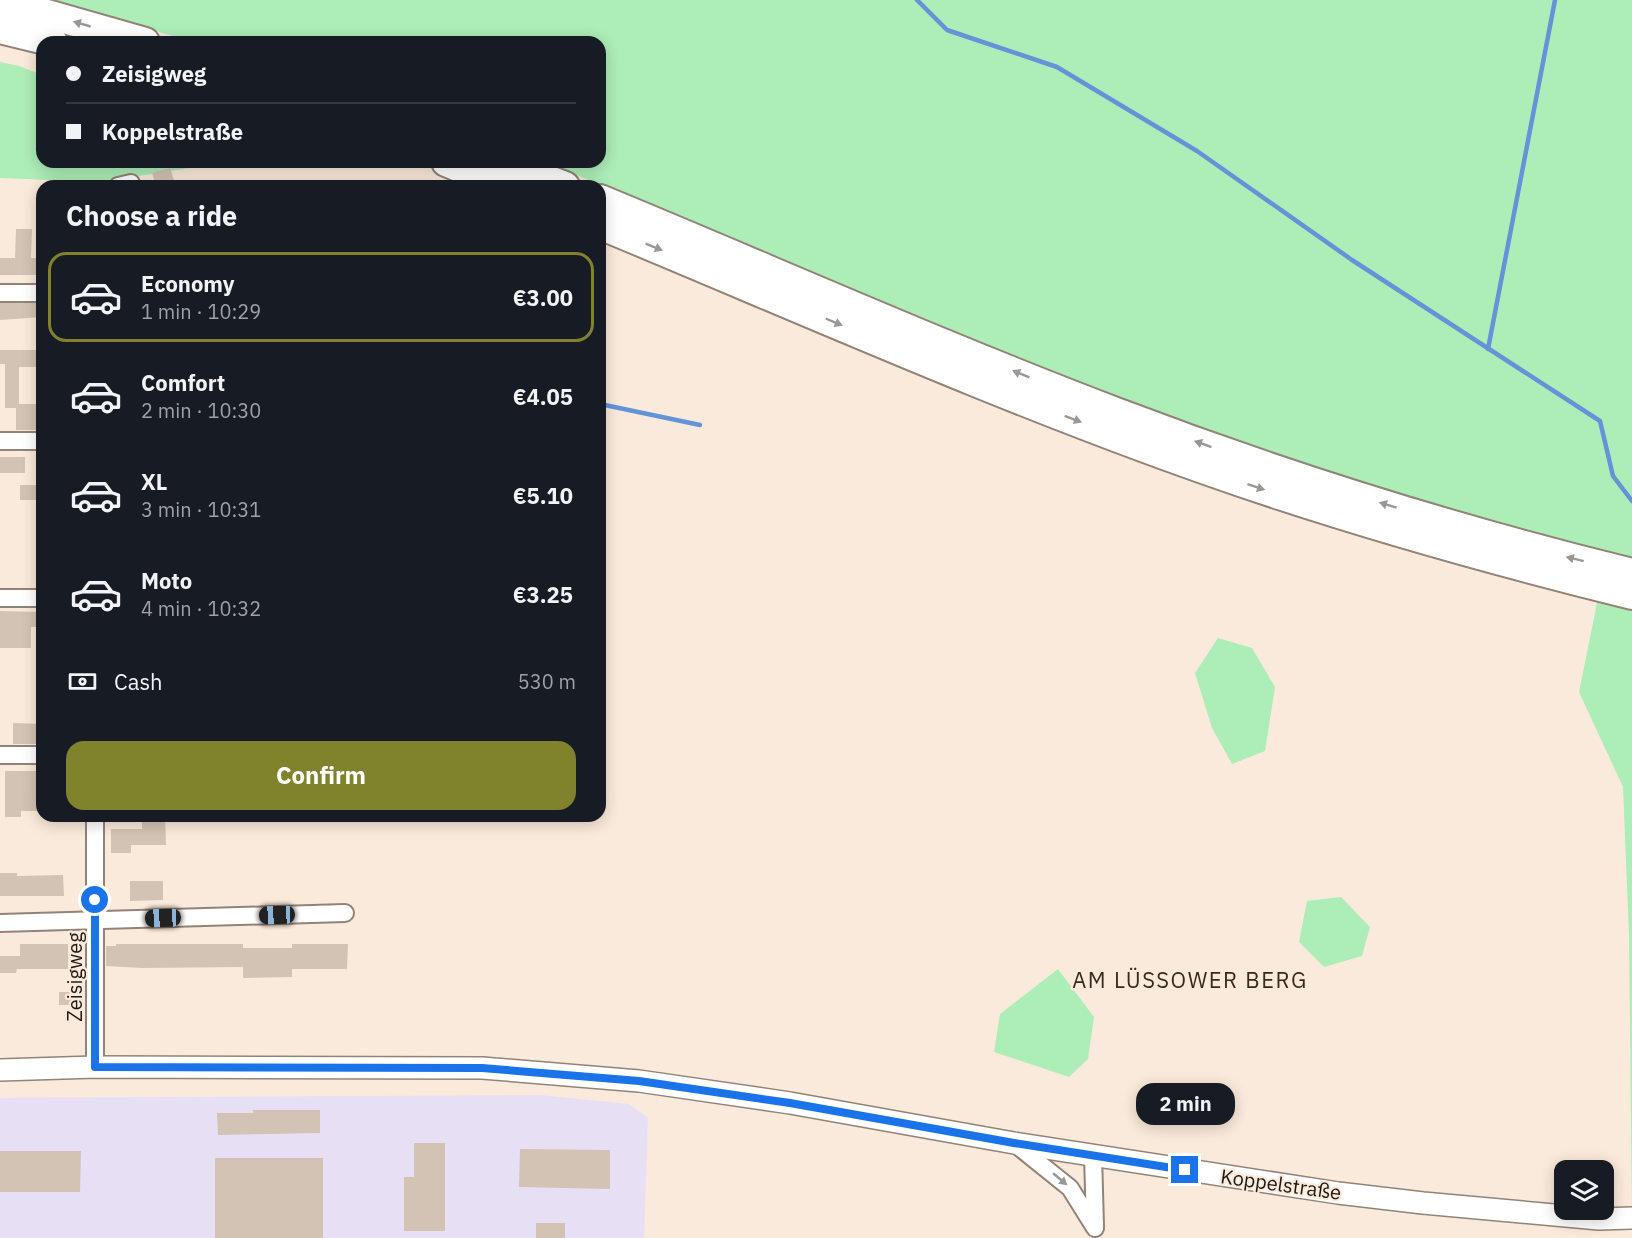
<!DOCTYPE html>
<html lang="en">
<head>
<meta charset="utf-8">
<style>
  body { margin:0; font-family:"IBM Plex Sans",sans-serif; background:#242831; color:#f1f3f6; height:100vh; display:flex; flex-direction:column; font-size:22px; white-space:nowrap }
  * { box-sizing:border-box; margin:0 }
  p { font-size:20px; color:#9ea1a6 }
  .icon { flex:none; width:33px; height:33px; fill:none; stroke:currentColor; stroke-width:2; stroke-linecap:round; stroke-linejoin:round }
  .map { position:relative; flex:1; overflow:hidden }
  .panel { position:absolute; left:36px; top:180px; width:570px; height:642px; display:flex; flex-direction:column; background:#171b24; border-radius:18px; box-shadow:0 3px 15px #0003 }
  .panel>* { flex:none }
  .banner { position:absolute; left:36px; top:36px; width:570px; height:132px; border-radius:18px; box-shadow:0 3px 15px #0003; display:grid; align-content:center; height:132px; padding:0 30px; background:#171b24 }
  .buttons { position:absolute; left:1554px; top:1160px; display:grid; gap:12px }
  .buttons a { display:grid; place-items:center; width:60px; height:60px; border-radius:12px; background:#171b24; box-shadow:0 3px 15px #0003; font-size:30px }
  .end { position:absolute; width:27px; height:27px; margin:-14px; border:8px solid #1a73e8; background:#fff; box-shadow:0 0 0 3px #fff }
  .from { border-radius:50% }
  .bubble { position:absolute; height:42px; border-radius:18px; background:#171b24; box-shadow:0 3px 15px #0003; font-size:20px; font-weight:700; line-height:42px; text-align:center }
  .car { position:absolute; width:18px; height:36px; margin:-18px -9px; border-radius:8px; box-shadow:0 0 4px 2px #0007; background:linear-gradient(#222 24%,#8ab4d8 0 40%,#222 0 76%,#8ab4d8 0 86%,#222 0) }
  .banner b { display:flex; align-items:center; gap:21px; height:57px; font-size:22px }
  .banner b+b { border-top:2px solid #363941 }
  .banner i { width:15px; height:15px; background:#f1f3f6 }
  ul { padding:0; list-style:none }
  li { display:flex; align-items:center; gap:18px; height:90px; margin:0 12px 9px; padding:0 18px; border:3px solid transparent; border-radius:18px }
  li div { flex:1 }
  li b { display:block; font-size:22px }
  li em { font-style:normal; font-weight:700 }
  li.current { border-color:#81822c }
  li>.icon { width:54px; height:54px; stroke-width:1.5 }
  h2 { padding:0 30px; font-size:27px; line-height:72px }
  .pay { display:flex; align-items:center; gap:15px; height:66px; padding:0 30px; font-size:22px }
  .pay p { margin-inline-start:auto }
  .primary-button { display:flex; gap:12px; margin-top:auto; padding:12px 30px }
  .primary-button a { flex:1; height:69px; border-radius:18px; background:#81822c; color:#fff; font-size:24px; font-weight:700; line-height:69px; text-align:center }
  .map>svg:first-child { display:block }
</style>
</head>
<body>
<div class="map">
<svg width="1632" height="1238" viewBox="0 0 1632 1238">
  <rect width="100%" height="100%" fill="#faeadb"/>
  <polygon fill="#e7dff4" points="540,1095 629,1104 648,1118 644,1238 0,1238 0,1098"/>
  <g fill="#adedb8">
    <polygon points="48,0 1632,0 1632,558 1571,546 1381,493 1015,362 761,251 545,162 600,162 600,42 194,42"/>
    <polygon points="0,62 19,66 42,75 42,162 190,162 190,168 100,182 0,178"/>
    <polygon points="1598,598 1632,606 1632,1218 1629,935 1623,787 1579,692"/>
    <polygon points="1218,638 1252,648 1275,687 1265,751 1232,764 1212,728 1195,673"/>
    <polygon points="1341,897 1370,927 1362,956 1324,967 1299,942 1307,901"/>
    <polygon points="1058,969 1094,1017 1088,1059 1069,1077 994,1052 1000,1014"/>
  </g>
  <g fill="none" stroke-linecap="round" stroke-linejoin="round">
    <g stroke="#6493d8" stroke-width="4.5">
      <polyline points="917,0 947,30 1057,67 1197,151 1352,260 1600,421 1613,476 1632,501"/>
      <polyline points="1488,349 1555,0"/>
      <polyline points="600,404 700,425"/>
    </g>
  </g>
  <g fill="#d3c3b4">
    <polygon points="170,168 176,186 156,186 152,173"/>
    <polygon points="16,229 32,229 31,258 37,258 37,275 0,275 0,258 15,258"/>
    <polygon points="0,303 42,303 42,317 0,320"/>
    <polygon points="0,350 42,350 42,367 19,367 19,404 42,404 42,430 16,430 16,408 5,408 5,364 0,364"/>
    <rect x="0" y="457" width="25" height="16"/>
    <rect x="20" y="485" width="22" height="15"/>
    <polygon points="0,611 42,612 42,627 31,627 31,648 0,648"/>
    <polygon points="13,723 42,724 42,744 13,744"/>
    <polygon points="5,771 36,771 36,795 42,795 42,811 21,811 21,817 5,817"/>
    <polygon points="142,816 165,816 166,845 131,845 131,853 111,853 111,829 142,829"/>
    <polygon points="0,873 17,873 17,876 63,875 64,896 0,896"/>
    <polygon points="130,881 163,881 163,900 130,901"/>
    <polygon points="20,944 68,944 68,969 17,969 16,973 0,973 0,956 20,956"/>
    <polygon points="116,944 243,944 243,948 292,948 292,944 348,944 347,969 292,969 292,977 243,978 243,967 142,968 106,966 106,946 116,946"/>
    <rect x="59" y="992" width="24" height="13"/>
    <polygon points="253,1110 320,1110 320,1133 218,1135 217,1113 253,1113"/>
    <polygon points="414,1143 445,1143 445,1231 404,1231 404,1177 414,1177"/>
    <polygon points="520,1149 610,1150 610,1189 519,1187"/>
    <polygon points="0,1151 81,1151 80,1192 0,1192"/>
    <rect x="215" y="1158" width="108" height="80"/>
    <rect x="536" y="1223" width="29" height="15"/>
  </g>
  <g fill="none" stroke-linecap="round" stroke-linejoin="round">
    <g stroke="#928376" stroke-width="20">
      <g id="minor">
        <polyline points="118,186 131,183"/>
        <polyline points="0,293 42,293"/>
        <polyline points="0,441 42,441"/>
        <polyline points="0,598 42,598"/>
        <polyline points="0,755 42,755"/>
        <polyline points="0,923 345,913"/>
        <polyline points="95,1067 95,816"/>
        <polyline points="1014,1143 1070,1188 1095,1228"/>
        <polyline points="1093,1155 1095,1226"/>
      </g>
    </g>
    <g stroke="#928376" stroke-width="24">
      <polyline id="tertiary" points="0,1070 95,1067 482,1068 639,1081 790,1103 1014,1143 1338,1193 1423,1203 1599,1219 1632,1218"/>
    </g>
    <g stroke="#928376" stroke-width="32">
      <g id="trunk">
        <polyline points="0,4 47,14 145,42"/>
        <polyline points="0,29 53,42"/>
        <polyline points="446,162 504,186"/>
        <polyline points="503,162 565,186"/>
        <path d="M 600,199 C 772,270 942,346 1116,412 C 1284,476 1457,530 1632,573"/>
        <path d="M 600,225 C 800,308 999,397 1203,469 C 1344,519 1487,559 1632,595"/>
      </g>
    </g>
    <use href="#minor" stroke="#fff" stroke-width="16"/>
    <use href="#tertiary" stroke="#fff" stroke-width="21"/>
    <use href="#trunk" stroke="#fff" stroke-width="28"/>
  </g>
  <defs><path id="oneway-solid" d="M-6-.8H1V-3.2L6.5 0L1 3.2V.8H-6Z" transform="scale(1.5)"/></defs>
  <g fill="#9a9795">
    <use href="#oneway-solid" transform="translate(82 24) rotate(-164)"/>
    <use href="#oneway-solid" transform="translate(654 247) rotate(22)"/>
    <use href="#oneway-solid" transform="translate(834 322) rotate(23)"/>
    <use href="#oneway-solid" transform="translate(1021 374) rotate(-158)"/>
    <use href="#oneway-solid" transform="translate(1073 419) rotate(21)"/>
    <use href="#oneway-solid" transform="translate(1203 444) rotate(-160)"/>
    <use href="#oneway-solid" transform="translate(1256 487) rotate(18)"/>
    <use href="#oneway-solid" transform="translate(1388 505) rotate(-163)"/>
    <use href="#oneway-solid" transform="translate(1575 559) rotate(-166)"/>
    <use href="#oneway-solid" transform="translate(1060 1179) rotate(40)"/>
  </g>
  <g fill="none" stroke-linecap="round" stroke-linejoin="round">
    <polyline stroke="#1a73e8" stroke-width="8" points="95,900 95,1067 482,1068 639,1081 790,1103 1014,1143 1185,1170"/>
  </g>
  <g text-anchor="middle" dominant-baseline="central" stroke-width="4.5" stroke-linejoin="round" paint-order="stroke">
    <g font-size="20" fill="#1e1813" stroke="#faeadb">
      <text transform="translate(74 977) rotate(-90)">Zeisigweg</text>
      <text transform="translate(1281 1184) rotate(8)">Koppelstraße</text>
    </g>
    <g font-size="22" letter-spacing="1.5" fill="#362a1e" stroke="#faeadb">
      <text x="1190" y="979">AM LÜSSOWER BERG</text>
    </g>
  </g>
</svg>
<div class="buttons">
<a><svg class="icon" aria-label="layers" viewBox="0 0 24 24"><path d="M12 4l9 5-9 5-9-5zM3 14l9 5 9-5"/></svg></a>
</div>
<i class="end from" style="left:95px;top:900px"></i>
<i class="end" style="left:1185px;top:1170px"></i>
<div class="bubble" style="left:1136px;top:1083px;width:99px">2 min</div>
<i class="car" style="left:277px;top:915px;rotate:268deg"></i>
<i class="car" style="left:163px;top:918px;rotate:268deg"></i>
<div class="banner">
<b><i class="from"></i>Zeisigweg</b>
<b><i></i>Koppelstraße</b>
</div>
<section class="panel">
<h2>Choose a ride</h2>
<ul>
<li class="current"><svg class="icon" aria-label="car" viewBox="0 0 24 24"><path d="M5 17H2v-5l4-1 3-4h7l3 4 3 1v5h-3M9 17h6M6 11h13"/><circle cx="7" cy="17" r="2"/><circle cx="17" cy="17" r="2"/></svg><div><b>Economy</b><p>1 min · 10:29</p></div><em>€3.00</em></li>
<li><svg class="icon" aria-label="car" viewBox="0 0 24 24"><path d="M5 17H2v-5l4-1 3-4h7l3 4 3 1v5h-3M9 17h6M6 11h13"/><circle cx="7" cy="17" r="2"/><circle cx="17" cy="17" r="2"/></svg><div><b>Comfort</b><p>2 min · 10:30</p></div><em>€4.05</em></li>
<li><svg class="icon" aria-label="car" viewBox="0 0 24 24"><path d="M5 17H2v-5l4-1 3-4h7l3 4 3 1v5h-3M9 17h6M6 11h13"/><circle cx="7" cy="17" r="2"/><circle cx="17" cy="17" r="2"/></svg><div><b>XL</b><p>3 min · 10:31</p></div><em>€5.10</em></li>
<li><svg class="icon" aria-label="car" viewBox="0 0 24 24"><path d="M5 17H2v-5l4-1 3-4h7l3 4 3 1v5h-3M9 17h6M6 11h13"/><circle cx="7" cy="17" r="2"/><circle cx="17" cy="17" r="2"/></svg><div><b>Moto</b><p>4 min · 10:32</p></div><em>€3.25</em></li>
</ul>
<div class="pay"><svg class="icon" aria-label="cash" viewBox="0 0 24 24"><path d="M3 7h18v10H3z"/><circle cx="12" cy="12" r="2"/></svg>Cash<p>530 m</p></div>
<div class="primary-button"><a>Confirm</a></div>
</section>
</div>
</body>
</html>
